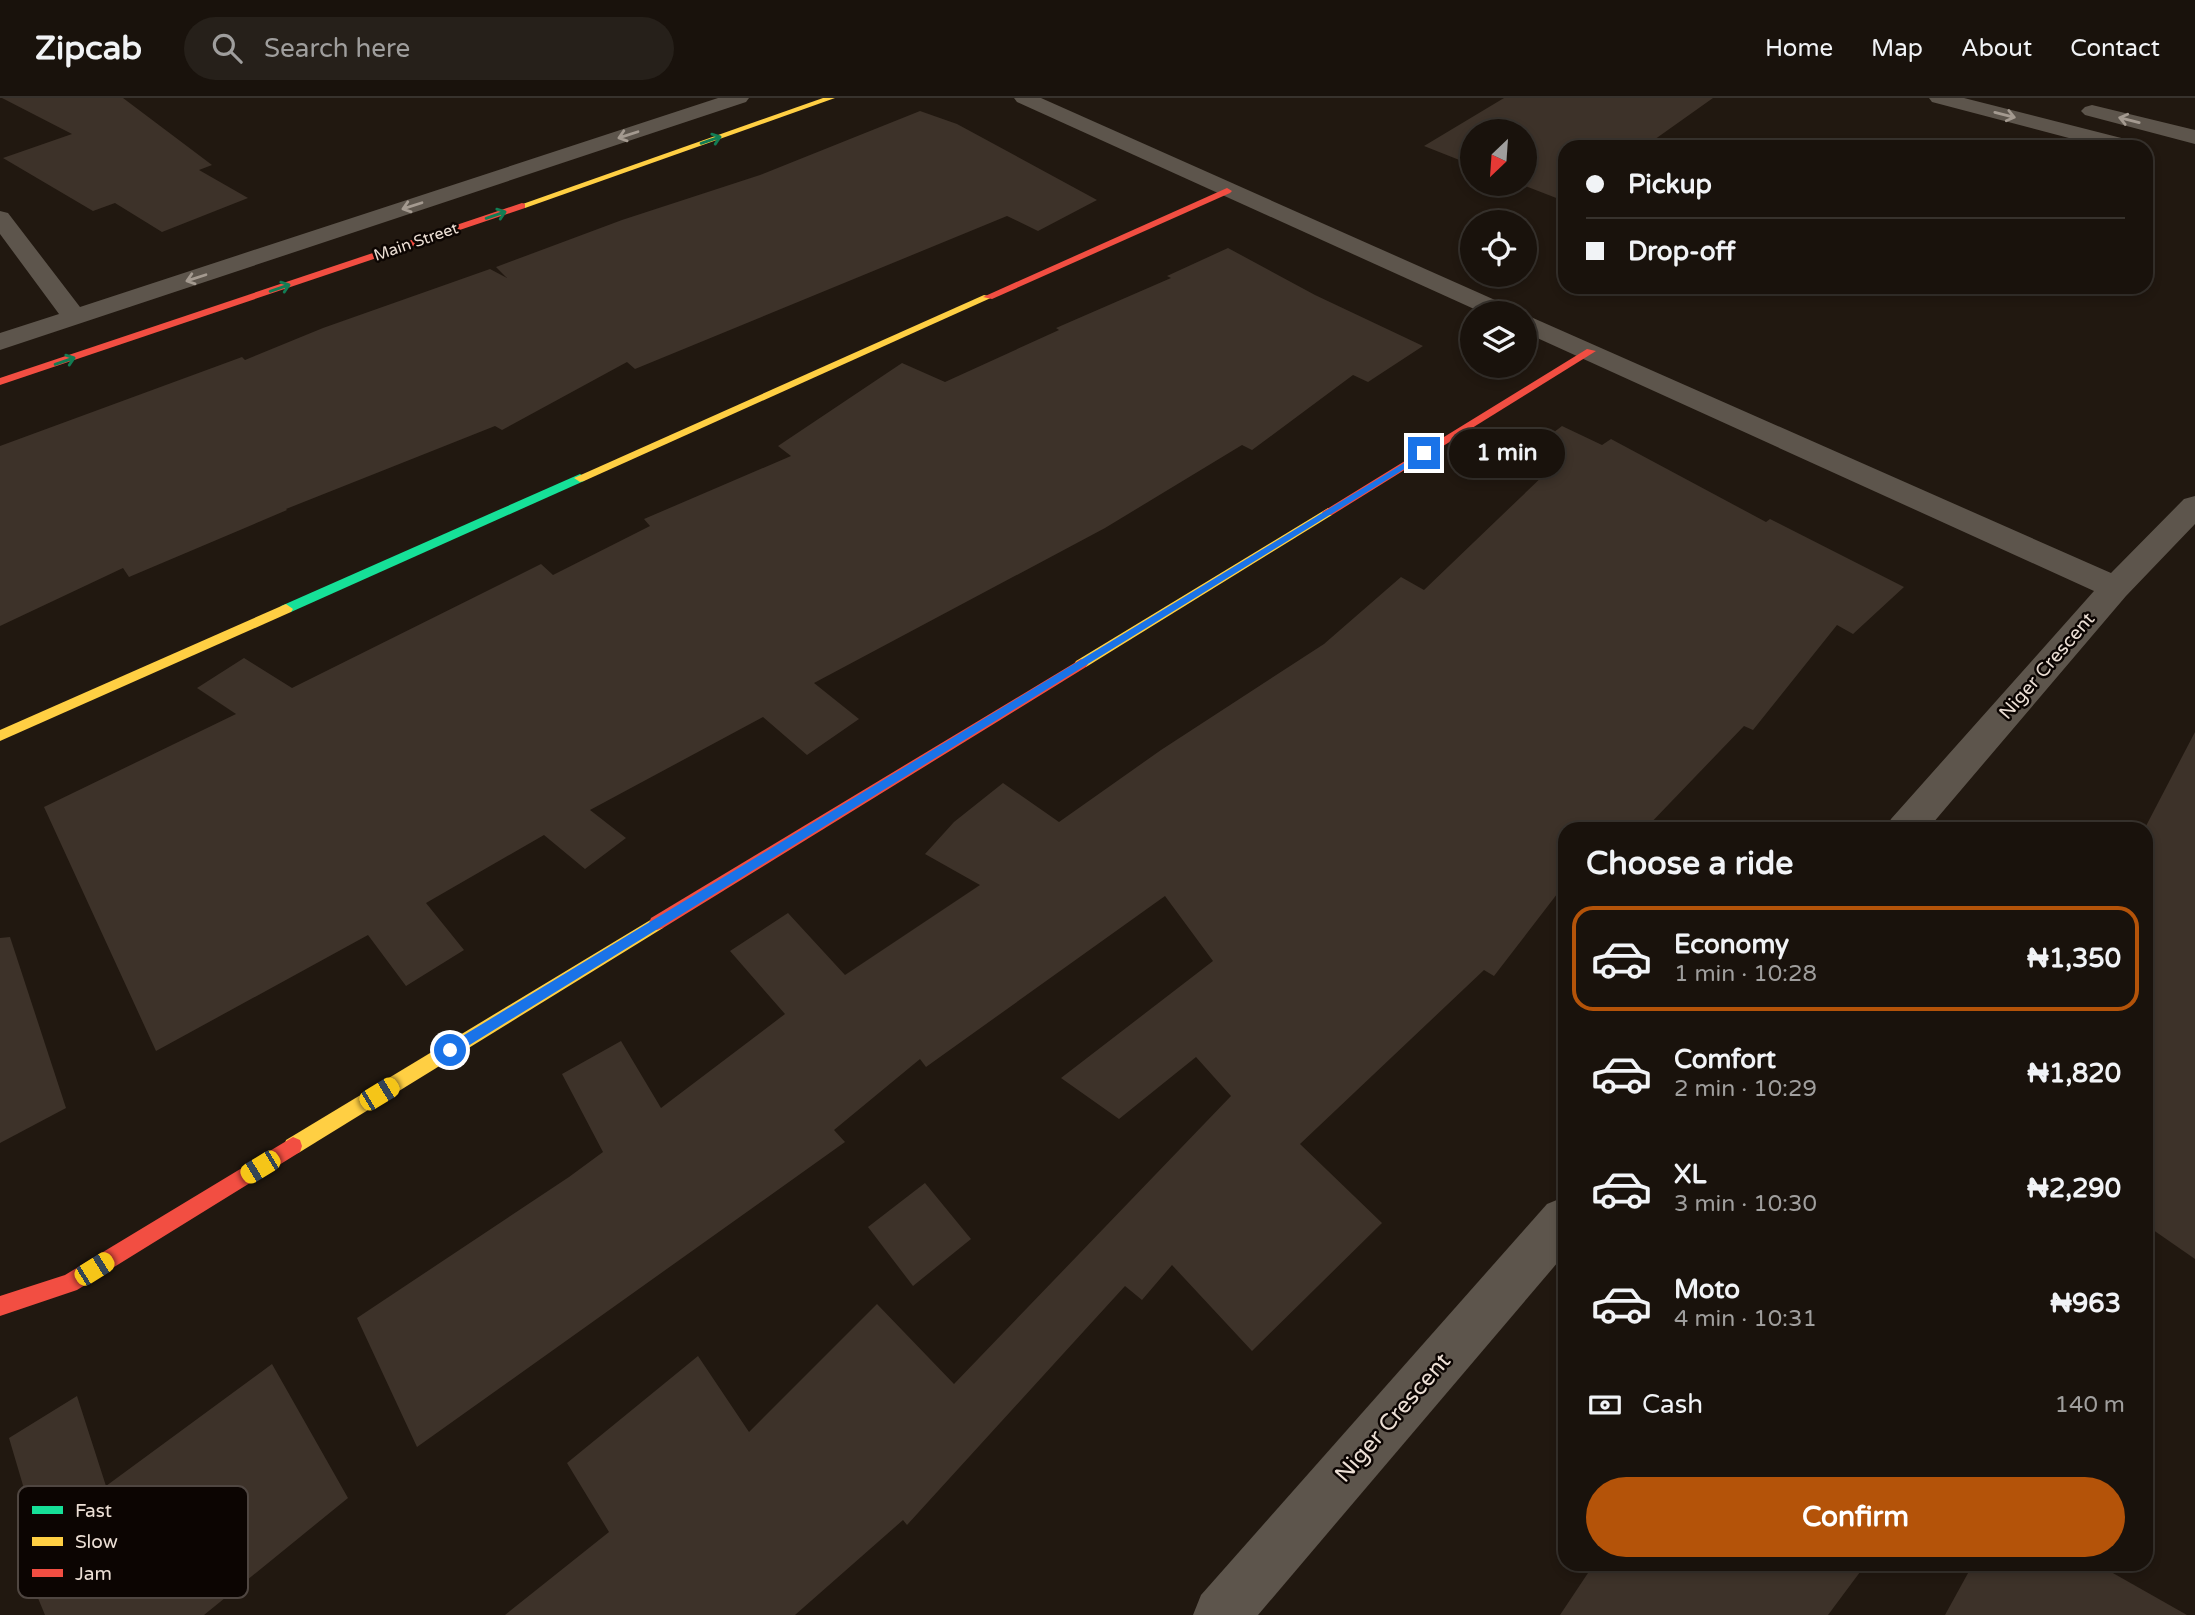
<!DOCTYPE html>
<html lang="en">
<head>
<meta charset="utf-8">
<style>
  body { margin:0; font-family:"Varela Round",sans-serif; background:#26201a; color:#f1f3f6; height:100vh; display:flex; flex-direction:column; font-size:26px; white-space:nowrap }
  * { box-sizing:border-box; margin:0 }
  p { font-size:23px; color:#9f9e9d }
  .icon { flex:none; width:38px; height:38px; fill:none; stroke:currentColor; stroke-width:2; stroke-linecap:round; stroke-linejoin:round }
  .map { position:relative; flex:1; overflow:hidden }
  .side { position:absolute; left:1558px; top:724px; width:595px; height:749px; display:flex; flex-direction:column; background:#19120c; border-radius:21px; box-shadow:0 4px 10px #0003,0 0 0 2px #37322d }
  .side>* { flex:none }
  .top-card { position:absolute; left:1558px; top:42px; width:595px; height:154px; border-radius:21px; box-shadow:0 4px 10px #0003,0 0 0 2px #37322d; display:grid; align-content:center; height:154px; padding:0 28px; background:#19120c }
  .needle { width:46px; rotate:205deg }
  .fabs { position:absolute; left:1460px; top:21px; display:grid; gap:14px }
  .fabs a { display:grid; place-items:center; width:77px; height:77px; border-radius:50%; background:#19120c; box-shadow:0 4px 10px #0003,0 0 0 2px #37322d; font-size:35px }
  .end { position:absolute; width:32px; height:32px; margin:-16px; border:9px solid #1a73e8; background:#fff; box-shadow:0 0 0 4px #fff }
  .from { border-radius:50% }
  .bubble { position:absolute; height:49px; border-radius:24px; background:#19120c; box-shadow:0 4px 10px #0003,0 0 0 2px #37322d; font-size:23px; font-weight:700; line-height:49px; text-align:center }
  .car { position:absolute; width:21px; height:42px; margin:-21px -10px; border-radius:9px; box-shadow:0 0 5px 2px #0007; background:linear-gradient(#f5c518 24%,#345 0 40%,#f5c518 0 76%,#345 0 86%,#f5c518 0) }
  .top-card b { display:flex; align-items:center; gap:24px; height:66px; font-size:26px }
  .top-card b+b { border-top:2px solid #37322d }
  .top-card i { width:18px; height:18px; background:#f1f3f6 }
  ul { padding:0; list-style:none }
  li { display:flex; align-items:center; gap:21px; height:105px; margin:0 14px 10px; padding:0 14px; border:4px solid transparent; border-radius:21px }
  li div { flex:1 }
  li b { display:block; font-size:26px }
  li em { font-style:normal; font-weight:700 }
  li.on { border-color:#b45309 }
  li>.icon { width:63px; height:63px; stroke-width:1.5 }
  h2 { padding:0 28px; font-size:32px; line-height:84px }
  .pay { display:flex; align-items:center; gap:18px; height:77px; padding:0 28px; font-size:26px }
  .pay p { margin-inline-start:auto }
  .action { display:flex; gap:14px; margin-top:auto; padding:14px 28px }
  .action a { flex:1; height:80px; border-radius:42px; background:#b45309; color:#fff; font-size:28px; font-weight:700; line-height:80px; text-align:center }
  header { display:flex; align-items:center; gap:42px; box-sizing:border-box; height:98px; padding:0 35px; background:#19120c; border-bottom:2px solid #37322d }
  header strong { font-size:33px }
  nav { display:flex; gap:38px; margin-inline-start:auto; font-size:24px }
  .search { width:490px; height:63px; background:#26201a; display:flex; align-items:center; gap:18px; box-sizing:border-box; padding:0 24px; border-radius:38px; color:#9f9e9d; font-size:26px }
  .map>svg:first-child { display:block }
</style>
</head>
<body>
<header>
<strong>Zipcab</strong>
<div class="search"><svg class="icon" aria-label="search" viewBox="0 0 24 24"><circle cx="10" cy="10" r="6"/><path d="M15 15l6 6"/></svg>Search here</div>
<nav><a>Home</a><a>Map</a><a>About</a><a>Contact</a></nav>
</header>
<div class="map">
<svg width="2195" height="1517" viewBox="0 0 2195 1517">
  <rect width="100%" height="100%" fill="#211810"/>
  <g fill="#3d3229">
    <polygon points="2,0 123,0 212,67 199,72 248,100 162,134 115,105 93,113 3,60 72,36"/>
    <polygon points="1504,0 1713,0 1644,49 1564,49 1564,103 1520,86 1524,86 1524,33 1472,33 1472,67 1424,48"/>
    <polygon points="920,13 957,26 1097,102 1038,133 1007,118 635,271 627,264 502,332 495,328 286,411 287,412 129,479 123,470 0,528 0,348 242,259 245,262 323,230 490,171 507,180 496,169 622,122 760,77"/>
    <polygon points="1228,150 1315,197 1423,248 1368,284 1353,277 1252,352 1242,347 1105,430 814,585 859,621 807,657 763,619 590,712 626,740 585,771 544,737 426,805 464,852 406,888 368,837 156,953 44,709 236,616 197,590 244,560 292,590 541,466 553,477 650,428 644,421 791,358 778,348 902,265 945,284 1059,232 1056,230 1171,180 1167,178"/>
    <polygon points="1562,328 1602,347 1611,341 1766,424 1770,421 1904,489 1853,536 1837,527 1753,632 1744,628 1644,732 1564,732 1564,787 1494,878 1484,872 1300,1046 1382,1125 1252,1253 1172,1167 1142,1202 1125,1188 907,1427 903,1422 795,1517 505,1517 609,1434 567,1365 698,1258 749,1334 877,1206 954,1286 1231,998 1196,959 1119,1021 1061,980 1213,863 1165,798 926,969 920,961 834,1032 845,1044 417,1349 357,1220 569,1079 603,1054 562,976 621,943 661,1010 785,916 730,853 788,815 845,877 980,787 925,756 954,724 1003,685 1059,724 1161,652 1324,546 1401,479 1424,492 1547,374 1520,360"/>
    <polygon points="2195,634 2195,1161 2146,1127 2146,728"/>
    <polygon points="10,839 66,1010 0,1045 0,840"/>
    <polygon points="925,1085 971,1141 913,1188 868,1129"/>
    <polygon points="272,1266 348,1400 204,1517 45,1517 18,1452 38,1438 9,1340 77,1298 106,1388"/>
    <polygon points="1594,1466 1866,1466 1828,1517 1560,1517"/>
    <polygon points="1973,1466 2097,1466 2187,1517 1945,1517"/>
  </g>
  <g fill="none" stroke-linecap="round" stroke-linejoin="round">
    <g fill="#5d554c" fill-rule="evenodd">
      <polygon points="718,0 749,0 746,4 0,252 0,235 59,216 0,136 0,113 8,115 80,209"/>
      <polygon points="1014,0 1041,0 1513,210 1517,215 1483,215 1017,4"/>
      <polygon points="1929,0 1964,0 2137,44 2140,49 2103,49 1932,4"/>
      <polygon points="2092,7 2195,32 2195,46 2085,17 2081,13 2085,9"/>
      <polygon points="1524,216 2111,475 2184,401 2195,398 2195,426 2126,498 1927,732 1885,732 1891,721 2094,493 1524,234"/>
      <polygon points="1564,1099 1564,1157 1258,1517 1193,1517 1201,1497 1547,1106"/>
    </g>
    <polygon fill="#16e098" fill-rule="evenodd" points="580,376 586,380 584,383 291,514 281,514 279,511 281,508"/>
    <g fill="#ffcf43" fill-rule="evenodd">
      <polygon points="823,0 835,0 525,110 517,108"/>
      <polygon points="984,197 993,199 584,383 580,384 574,380"/>
      <polygon points="1328,410 1332,411 1332,417 1086,569 1076,569 1074,566 1076,563"/>
      <polygon points="286,506 293,511 291,514 0,643 0,632"/>
      <polygon points="657,818 663,820 665,825 663,830 300,1054 293,1057 286,1054 284,1048 286,1042"/>
    </g>
    <g fill="#f24e42" fill-rule="evenodd">
      <polygon points="1227,90 1232,93 1230,95 992,201 983,199"/>
      <polygon points="522,105 525,106 525,110 0,287 0,280"/>
      <polygon points="1587,251 1596,253 1332,417 1324,417 1322,414"/>
      <polygon points="1081,561 1086,563 1088,566 1086,569 663,830 657,832 651,830 649,825 651,820"/>
      <polygon points="293,1039 300,1042 302,1048 300,1054 77,1192 0,1218 0,1198 65,1177"/>
    </g>
  </g>
  <defs><path id="oneway-shaft" d="M-6 0H5M1.5-3L5.5 0L1.5 3" fill="none" stroke-width="1.6" stroke-linecap="round" stroke-linejoin="round" transform="scale(1.75)"/></defs>
  <g stroke="#a49a90">
    <use href="#oneway-shaft" transform="translate(2005 17) rotate(14)"/>
    <use href="#oneway-shaft" transform="translate(2129 22) rotate(-166)"/>
    <use href="#oneway-shaft" transform="translate(628 37) rotate(162)"/>
    <use href="#oneway-shaft" transform="translate(412 108) rotate(162)"/>
    <use href="#oneway-shaft" transform="translate(196 180) rotate(162)"/>
  </g>
  <g stroke="#127d54">
    <use href="#oneway-shaft" transform="translate(711 42) rotate(-19)"/>
    <use href="#oneway-shaft" transform="translate(496 117) rotate(-19)"/>
    <use href="#oneway-shaft" transform="translate(280 190) rotate(-19)"/>
    <use href="#oneway-shaft" transform="translate(65 263) rotate(-19)"/>
  </g>
  <polygon fill="#1a73e8" points="1424,353 1427,357 455,956 446,956 446,948"/>
  <g text-anchor="middle" dominant-baseline="central" stroke-width="5" stroke-linejoin="round" paint-order="stroke">
    <g font-size="16" fill="#ecdfd5" stroke="#0c0502">
      <text transform="translate(416 144) rotate(-19)">Main Street</text>
    </g>
    <g font-size="19" fill="#ecdfd5" stroke="#0c0502">
      <text transform="translate(2047 568) rotate(-49)">Niger Crescent</text>
    </g>
    <g font-size="23" fill="#ecdfd5" stroke="#0c0502">
      <text transform="translate(1393 1320) rotate(-49)">Niger Crescent</text>
    </g>
  </g>
  <rect x="18" y="1388" width="230" height="112" rx="10" fill="#0c0502" stroke="#4f4641" stroke-width="2"/>
  <rect x="32" y="1408" width="31" height="8" fill="#16e098"/>
  <rect x="32" y="1439" width="31" height="9" fill="#ffcf43"/>
  <rect x="32" y="1471" width="31" height="8" fill="#f24e42"/>
  <g font-size="19" fill="#ecdfd5">
    <text x="75" y="1419">Fast</text>
    <text x="75" y="1450">Slow</text>
    <text x="75" y="1482">Jam</text>
  </g>
</svg>
<div class="fabs">
<a><svg class="needle" viewBox="-14 -14 28 28"><path d="M0-13l5 13h-10z" fill="#e53935"/><path d="M0 13l5-13h-10z" fill="#9f9e9d"/></svg></a>
<a><svg class="icon" aria-label="locate" viewBox="0 0 24 24"><circle cx="12" cy="12" r="6"/><path d="M12 2v4M12 18v4M2 12h4M18 12h4"/></svg></a>
<a><svg class="icon" aria-label="layers" viewBox="0 0 24 24"><path d="M12 4l9 5-9 5-9-5zM3 14l9 5 9-5"/></svg></a>
</div>
<i class="end from" style="left:450px;top:952px"></i>
<i class="end" style="left:1424px;top:355px"></i>
<div class="bubble" style="left:1449px;top:331px;width:116px">1 min</div>
<i class="car" style="left:379px;top:996px;rotate:59deg"></i>
<i class="car" style="left:260px;top:1069px;rotate:239deg"></i>
<i class="car" style="left:94px;top:1171px;rotate:58deg"></i>
<div class="top-card">
<b><i class="from"></i>Pickup</b>
<b><i></i>Drop-off</b>
</div>
<section class="side">
<h2>Choose a ride</h2>
<ul>
<li class="on"><svg class="icon" aria-label="car" viewBox="0 0 24 24"><path d="M5 17H2v-5l4-1 3-4h7l3 4 3 1v5h-3M9 17h6M6 11h13"/><circle cx="7" cy="17" r="2"/><circle cx="17" cy="17" r="2"/></svg><div><b>Economy</b><p>1 min · 10:28</p></div><em>₦1,350</em></li>
<li><svg class="icon" aria-label="car" viewBox="0 0 24 24"><path d="M5 17H2v-5l4-1 3-4h7l3 4 3 1v5h-3M9 17h6M6 11h13"/><circle cx="7" cy="17" r="2"/><circle cx="17" cy="17" r="2"/></svg><div><b>Comfort</b><p>2 min · 10:29</p></div><em>₦1,820</em></li>
<li><svg class="icon" aria-label="car" viewBox="0 0 24 24"><path d="M5 17H2v-5l4-1 3-4h7l3 4 3 1v5h-3M9 17h6M6 11h13"/><circle cx="7" cy="17" r="2"/><circle cx="17" cy="17" r="2"/></svg><div><b>XL</b><p>3 min · 10:30</p></div><em>₦2,290</em></li>
<li><svg class="icon" aria-label="car" viewBox="0 0 24 24"><path d="M5 17H2v-5l4-1 3-4h7l3 4 3 1v5h-3M9 17h6M6 11h13"/><circle cx="7" cy="17" r="2"/><circle cx="17" cy="17" r="2"/></svg><div><b>Moto</b><p>4 min · 10:31</p></div><em>₦963</em></li>
</ul>
<div class="pay"><svg class="icon" aria-label="cash" viewBox="0 0 24 24"><path d="M3 7h18v10H3z"/><circle cx="12" cy="12" r="2"/></svg>Cash<p>140 m</p></div>
<div class="action"><a>Confirm</a></div>
</section>
</div>
</body>
</html>
